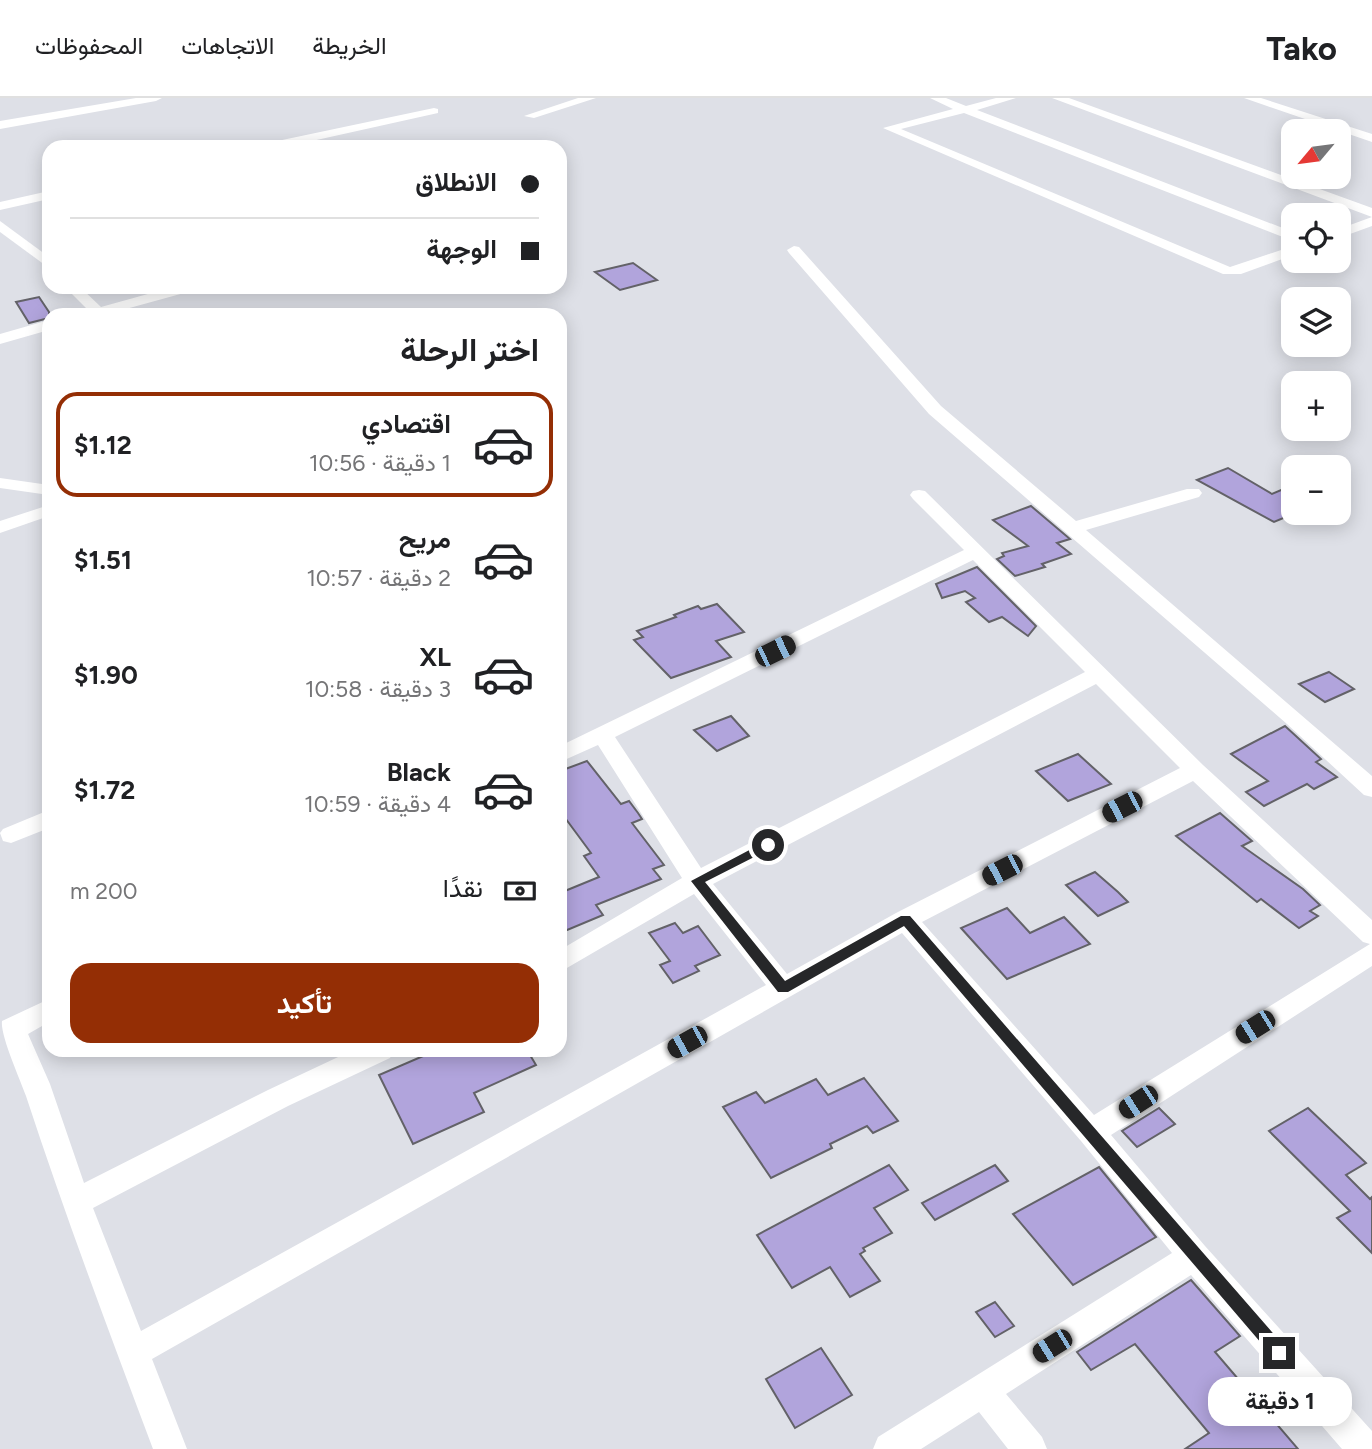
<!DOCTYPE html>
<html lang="ar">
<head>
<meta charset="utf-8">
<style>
  body { margin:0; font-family:Figtree,Vazirmatn,sans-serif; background:#f2f2f2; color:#202124; direction:rtl; height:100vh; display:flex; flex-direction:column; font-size:26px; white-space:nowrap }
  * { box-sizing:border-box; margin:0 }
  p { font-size:23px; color:#757577 }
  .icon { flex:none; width:38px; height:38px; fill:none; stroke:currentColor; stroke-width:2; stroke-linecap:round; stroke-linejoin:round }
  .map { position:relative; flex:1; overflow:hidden; direction:ltr }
  .side { position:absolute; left:42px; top:210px; width:525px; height:749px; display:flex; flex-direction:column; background:#fff; border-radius:21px; box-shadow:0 4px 18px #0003; direction:rtl }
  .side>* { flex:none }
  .hud { position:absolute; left:42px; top:42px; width:525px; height:154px; border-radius:21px; box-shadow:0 4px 18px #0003; direction:rtl; display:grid; align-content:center; height:154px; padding:0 28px; background:#fff }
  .needle { width:46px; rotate:241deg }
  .controls { position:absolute; left:1281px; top:21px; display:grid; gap:14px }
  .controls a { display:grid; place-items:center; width:70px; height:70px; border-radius:14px; background:#fff; box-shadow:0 4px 18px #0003; font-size:35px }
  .end { position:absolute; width:32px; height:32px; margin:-16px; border:9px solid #262729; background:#fff; box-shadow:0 0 0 4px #fff }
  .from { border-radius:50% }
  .bubble { position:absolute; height:49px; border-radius:21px; background:#fff; box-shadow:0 4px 18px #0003; font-size:23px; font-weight:700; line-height:49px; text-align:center; direction:rtl }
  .car { position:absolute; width:21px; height:42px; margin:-21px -10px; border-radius:9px; box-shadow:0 0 5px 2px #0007; background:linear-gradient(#222 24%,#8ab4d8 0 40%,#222 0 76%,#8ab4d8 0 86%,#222 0) }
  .hud b { display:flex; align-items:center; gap:24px; height:66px; font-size:26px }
  .hud b+b { border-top:2px solid #e0e0e0 }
  .hud i { width:18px; height:18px; background:#202124 }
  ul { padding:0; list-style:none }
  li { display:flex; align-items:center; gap:21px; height:105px; margin:0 14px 10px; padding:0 14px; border:4px solid transparent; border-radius:21px }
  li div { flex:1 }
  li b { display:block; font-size:26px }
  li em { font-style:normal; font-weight:700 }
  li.active { border-color:#942e05 }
  li>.icon { width:63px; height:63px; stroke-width:1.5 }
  h2 { padding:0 28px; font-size:32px; line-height:84px }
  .pay { display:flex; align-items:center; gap:18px; height:77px; padding:0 28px; font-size:26px }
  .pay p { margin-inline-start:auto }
  .primary-button { display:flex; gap:14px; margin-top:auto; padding:14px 28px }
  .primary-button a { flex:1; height:80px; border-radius:21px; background:#942e05; color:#fff; font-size:28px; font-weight:700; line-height:80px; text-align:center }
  header { display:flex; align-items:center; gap:42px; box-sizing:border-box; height:98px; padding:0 35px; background:#fff; border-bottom:2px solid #e0e0e0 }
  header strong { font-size:33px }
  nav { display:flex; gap:38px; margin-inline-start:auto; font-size:24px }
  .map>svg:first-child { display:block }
</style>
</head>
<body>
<header>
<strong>Tako</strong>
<nav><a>الخريطة</a><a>الاتجاهات</a><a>المحفوظات</a></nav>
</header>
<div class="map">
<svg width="1372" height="1351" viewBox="0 0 1372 1351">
  <rect width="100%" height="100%" fill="#dee0e7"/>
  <g fill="#b1a4dc" stroke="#636268" stroke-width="2">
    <polygon points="633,165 657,182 620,192 595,174"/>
    <polygon points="39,199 49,214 49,220 29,225 16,204"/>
    <polygon points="1228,370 1272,396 1293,387 1293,416 1274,424 1197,382"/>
    <polygon points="1031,408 1070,441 1057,445 1071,456 1042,466 1045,469 1015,478 997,461 1004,458 1002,455 1028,448 993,422"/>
    <polygon points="977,469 1036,528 1028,538 1002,519 989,524 966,504 975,500 965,493 942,500 936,486"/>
    <polygon points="717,506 744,534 716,543 731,559 671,580 634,542 643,539 637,533 676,519 674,517 698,508 701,511"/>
    <polygon points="1329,574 1354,591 1325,604 1299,586"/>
    <polygon points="731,618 749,638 717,653 694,632"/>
    <polygon points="1285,628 1321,661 1316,664 1337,679 1314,691 1307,686 1264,708 1246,694 1268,683 1231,656"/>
    <polygon points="1078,656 1111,686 1068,703 1036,673"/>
    <polygon points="587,663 621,706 629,703 638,715 642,721 632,725 664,767 653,771 661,781 596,807 603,817 560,835 560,795 599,779 584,758 591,755 560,713 560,673"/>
    <polygon points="1220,715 1252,743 1242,748 1303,791 1320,807 1310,813 1318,818 1299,830 1261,801 1257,804 1176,738"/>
    <polygon points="1095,774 1118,794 1128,804 1098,818 1066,787"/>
    <polygon points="1007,810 1030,835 1064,819 1090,846 1007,881 961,830"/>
    <polygon points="675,825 683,835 698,828 720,857 695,868 699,873 673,885 660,867 670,863 649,835"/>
    <polygon points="437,952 527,952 536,967 474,995 484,1014 413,1046 379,977"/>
    <polygon points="864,980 898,1023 873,1035 867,1028 830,1046 832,1050 771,1080 723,1009 756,994 765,1005 816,981 828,997"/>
    <polygon points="1159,1010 1175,1026 1137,1049 1122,1033"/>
    <polygon points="1308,1010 1366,1065 1346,1077 1370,1101 1372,1099 1372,1155 1337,1120 1350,1113 1269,1033"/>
    <polygon points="889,1067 908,1092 874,1110 892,1135 863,1150 865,1153 860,1156 880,1183 850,1199 830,1169 792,1190 757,1137"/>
    <polygon points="995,1067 1008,1083 935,1122 922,1105"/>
    <polygon points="1099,1069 1156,1139 1073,1187 1013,1116"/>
    <polygon points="1191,1182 1240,1238 1215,1254 1298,1351 1185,1351 1209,1335 1135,1246 1091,1272 1077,1254"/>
    <polygon points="995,1204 1014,1228 995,1239 976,1214"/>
    <polygon points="821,1250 852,1297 795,1330 766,1281"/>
  </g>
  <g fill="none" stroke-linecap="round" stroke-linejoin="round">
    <g fill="#fff" fill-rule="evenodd">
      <polygon points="136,0 162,0 156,3 0,31 0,23"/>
      <polygon points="578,0 596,0 534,20 524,18"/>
      <polygon points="930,0 946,0 966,8 996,0 1016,0 977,12 1293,134 1293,143 964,15 901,31 1230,169 1293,148 1293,157 1241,176 1223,176 883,30 953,11"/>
      <polygon points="1052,0 1069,0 1372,110 1372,128 1339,140 1339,131 1372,119"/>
      <polygon points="1244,0 1261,0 1372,36 1372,44"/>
      <polygon points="434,10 438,11 438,15 285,49 262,49 268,45"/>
      <polygon points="49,93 49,101 0,112 0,104"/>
      <polygon points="0,123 49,159 49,170 0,134"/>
      <polygon points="794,148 799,149 941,308 1076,423 1187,391 1199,391 1202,395 1199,399 1086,432 1372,678 1372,699 1364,697 1287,626 929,316 789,155 787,152"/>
      <polygon points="65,189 80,189 101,209 173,189 197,189 195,192 104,217 93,217"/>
      <polygon points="49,222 49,232 0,246 0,236"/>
      <polygon points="0,380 49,387 49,397 0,390"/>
      <path d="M 919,392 L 925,393 L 1203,667 L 1372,822 L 1372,868 L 1111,1037 L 1205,1148 L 1372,1333 L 1372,1351 L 1342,1351 L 1191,1177 L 1006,1296 L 1042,1339 L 1047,1351 L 1008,1351 L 979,1314 L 921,1351 L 873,1351 L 878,1339 L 1172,1155 L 1081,1043 L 902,835 L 152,1261 L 187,1351 L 153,1351 C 109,1234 65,1117 26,998 C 20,981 0,937 2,923 L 49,901 L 49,924 L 28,936 L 50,986 L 84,1085 L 268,992 L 353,952 L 394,952 L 390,960 L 288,1008 L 93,1110 L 141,1233 L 766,887 L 694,796 L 560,874 L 560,852 L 682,780 L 598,647 L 560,664 L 560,648 L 964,452 L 913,401 L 910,397 L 913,393 ZM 973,462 L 1085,574 L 701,770 L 615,639 ZM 1096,586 L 1180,670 L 896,815 L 787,876 L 713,786 ZM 1193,683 L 1363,844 L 1370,846 L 1094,1017 L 922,824 Z"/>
      <polygon points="49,407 49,418 0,435 0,423"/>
      <polygon points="49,712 49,730 11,745 3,743 0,735 3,731"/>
    </g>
  </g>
  <polygon fill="#262729" points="768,742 772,744 772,750 705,784 785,883 901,818 910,818 1285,1249 1288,1255 1285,1260 1279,1263 1274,1260 904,828 788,894 778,894 691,783"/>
</svg>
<div class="controls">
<a><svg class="needle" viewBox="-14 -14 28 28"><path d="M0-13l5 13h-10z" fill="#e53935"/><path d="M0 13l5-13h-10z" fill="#757577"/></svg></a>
<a><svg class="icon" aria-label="locate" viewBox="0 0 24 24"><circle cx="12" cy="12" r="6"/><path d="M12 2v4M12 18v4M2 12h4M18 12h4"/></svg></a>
<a><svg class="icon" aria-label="layers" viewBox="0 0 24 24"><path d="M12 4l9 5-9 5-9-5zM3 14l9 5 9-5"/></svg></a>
<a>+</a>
<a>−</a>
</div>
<i class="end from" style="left:768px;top:747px"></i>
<i class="end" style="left:1279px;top:1255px"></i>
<div class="bubble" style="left:1208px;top:1279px;width:144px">1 دقيقة</div>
<i class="car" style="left:775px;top:553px;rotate:64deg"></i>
<i class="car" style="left:1122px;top:709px;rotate:243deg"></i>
<i class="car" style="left:1002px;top:772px;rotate:243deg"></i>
<i class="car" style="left:1255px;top:929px;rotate:238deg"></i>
<i class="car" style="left:687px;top:944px;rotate:241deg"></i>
<i class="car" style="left:1138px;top:1004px;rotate:237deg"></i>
<i class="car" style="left:1052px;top:1248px;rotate:238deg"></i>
<div class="hud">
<b><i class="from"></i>الانطلاق</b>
<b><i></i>الوجهة</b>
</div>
<section class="side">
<h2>اختر الرحلة</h2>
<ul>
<li class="active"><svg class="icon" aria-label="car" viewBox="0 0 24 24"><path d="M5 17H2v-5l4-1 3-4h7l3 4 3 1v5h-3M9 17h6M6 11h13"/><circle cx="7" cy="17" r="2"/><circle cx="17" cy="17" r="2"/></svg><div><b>اقتصادي</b><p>1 دقيقة · 10:56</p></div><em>$1.12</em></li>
<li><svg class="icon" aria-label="car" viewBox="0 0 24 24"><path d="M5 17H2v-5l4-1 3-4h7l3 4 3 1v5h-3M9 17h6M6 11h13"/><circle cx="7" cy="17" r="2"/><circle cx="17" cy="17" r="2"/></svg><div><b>مريح</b><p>2 دقيقة · 10:57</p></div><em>$1.51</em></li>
<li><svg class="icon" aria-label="car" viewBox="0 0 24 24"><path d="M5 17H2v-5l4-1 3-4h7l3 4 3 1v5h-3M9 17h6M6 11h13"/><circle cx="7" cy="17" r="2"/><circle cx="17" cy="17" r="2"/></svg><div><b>XL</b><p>3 دقيقة · 10:58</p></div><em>$1.90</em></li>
<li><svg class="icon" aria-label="car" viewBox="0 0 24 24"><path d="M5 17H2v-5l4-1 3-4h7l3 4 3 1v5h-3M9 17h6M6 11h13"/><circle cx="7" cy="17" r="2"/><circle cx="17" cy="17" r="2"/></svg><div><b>Black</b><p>4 دقيقة · 10:59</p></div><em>$1.72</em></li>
</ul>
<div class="pay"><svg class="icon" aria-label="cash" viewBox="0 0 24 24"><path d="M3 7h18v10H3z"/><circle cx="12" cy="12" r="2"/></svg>نقدًا<p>200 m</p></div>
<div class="primary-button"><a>تأكيد</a></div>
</section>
</div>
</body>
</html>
